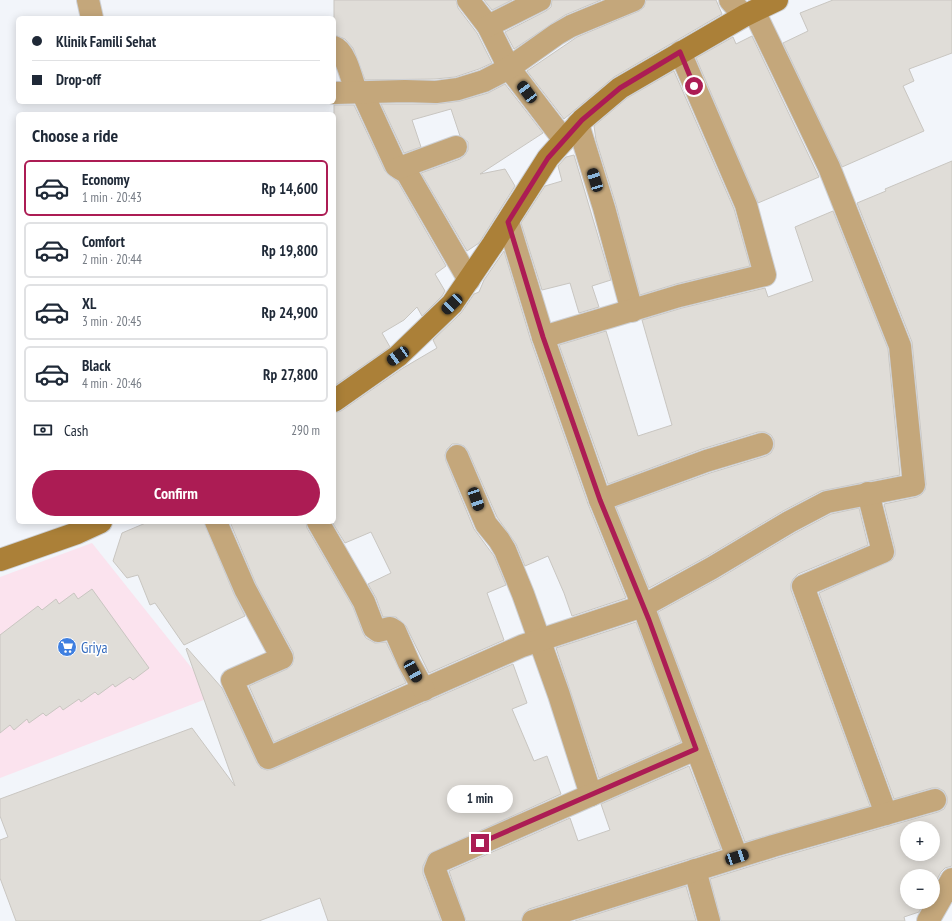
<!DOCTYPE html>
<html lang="en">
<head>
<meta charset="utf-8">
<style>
  body { margin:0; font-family:"PT Sans Narrow",sans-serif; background:#f2f2f3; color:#1f2937; height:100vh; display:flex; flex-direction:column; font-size:15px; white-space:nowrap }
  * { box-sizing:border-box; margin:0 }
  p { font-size:13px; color:#747a83 }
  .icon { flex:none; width:22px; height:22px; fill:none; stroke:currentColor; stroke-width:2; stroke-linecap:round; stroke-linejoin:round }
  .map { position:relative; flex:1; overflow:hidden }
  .drawer { position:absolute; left:16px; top:112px; width:320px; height:412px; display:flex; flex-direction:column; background:#fff; border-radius:6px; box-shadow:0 2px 10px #0003 }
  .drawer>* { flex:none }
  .hud { position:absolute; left:16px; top:16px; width:320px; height:88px; border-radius:6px; box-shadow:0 2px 10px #0003; display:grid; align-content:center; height:88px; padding:0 16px; background:#fff }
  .controls { position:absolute; left:900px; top:821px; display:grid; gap:8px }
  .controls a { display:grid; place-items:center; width:40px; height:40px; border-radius:50%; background:#fff; box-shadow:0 2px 10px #0003; font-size:20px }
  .end { position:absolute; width:18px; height:18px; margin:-9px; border:5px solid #ac1c54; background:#fff; box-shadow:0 0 0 2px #fff }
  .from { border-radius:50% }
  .bubble { position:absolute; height:28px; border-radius:14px; background:#fff; box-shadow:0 2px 10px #0003; font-size:13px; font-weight:700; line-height:28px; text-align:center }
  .car { position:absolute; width:12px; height:24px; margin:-12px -6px; border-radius:5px; box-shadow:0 0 3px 1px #0007; background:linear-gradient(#222 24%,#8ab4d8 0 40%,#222 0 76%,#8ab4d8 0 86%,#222 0) }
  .hud b { display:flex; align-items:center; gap:14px; height:38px; font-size:15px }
  .hud b+b { border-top:1px solid #e0e1e3 }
  .hud i { width:10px; height:10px; background:#1f2937 }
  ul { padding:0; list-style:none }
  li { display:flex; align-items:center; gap:12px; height:56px; margin:0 8px 6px; padding:0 8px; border:2px solid #e0e1e3; border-radius:6px }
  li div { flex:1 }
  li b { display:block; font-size:15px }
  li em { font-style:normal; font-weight:700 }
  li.on { border-color:#ac1c54 }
  li>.icon { width:36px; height:36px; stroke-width:1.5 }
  h2 { padding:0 16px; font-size:18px; line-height:48px }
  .pay { display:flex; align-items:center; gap:10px; height:44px; padding:0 16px; font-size:15px }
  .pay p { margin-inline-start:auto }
  .cta { display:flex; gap:8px; margin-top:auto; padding:8px 16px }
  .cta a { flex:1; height:46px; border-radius:24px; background:#ac1c54; color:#fff; font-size:16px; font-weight:700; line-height:46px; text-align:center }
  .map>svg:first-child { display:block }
</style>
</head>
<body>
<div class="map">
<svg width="952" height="921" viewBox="0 0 952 921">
  <rect width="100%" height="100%" fill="#f2f5fa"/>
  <polygon fill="#fbe3ee" points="92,543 214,696 0,778 0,577"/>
  <g fill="#e0ddd8" stroke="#c9c6c1" fill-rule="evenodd">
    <polygon points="334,0 456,0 458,8 477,33 492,63 479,69 455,77 435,79 365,80 353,48 345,39 334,35"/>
    <polygon points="484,0 512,0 492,10"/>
    <polygon points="552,0 601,0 565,15 514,49 505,32 546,11 551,7"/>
    <polygon points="646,0 716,0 722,14 614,77 564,119 527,71 577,37 639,11 644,7"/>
    <polygon points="833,0 952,0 952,53 909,69 914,81 903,86 924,131 842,167 783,43 808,31 800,13"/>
    <polygon points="752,36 819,177 758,203 696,58 733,37 736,44"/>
    <polygon points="674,71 734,209 750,266 676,284 640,295 616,205 596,140 594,126 627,98"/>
    <polygon points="505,84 543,133 480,174 505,169 515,186 479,243 467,251 421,173 460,159 465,155 468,150 468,142 460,136 451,109 412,120 421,147 404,153 381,104 436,104 460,101 488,93"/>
    <polygon points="334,105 354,105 385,171 398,182 446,266 435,274 445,291 442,296 422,316 417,307 404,320 382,333 390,347 334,386"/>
    <polygon points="574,155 611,280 592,286 599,307 579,313 570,283 542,290 521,223 545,186 562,181 558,166 566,157"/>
    <path d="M 952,161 L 952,866 L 945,868 L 941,872 L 933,887 L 933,876 L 907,876 L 907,902 L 924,902 L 919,912 L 904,917 L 905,921 L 721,921 L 710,879 L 777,858 L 938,812 L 944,809 L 947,803 L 947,797 L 944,791 L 938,788 L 932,788 L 894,799 L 819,593 L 892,560 L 895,555 L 895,549 L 884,504 L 917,497 L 922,494 L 925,490 L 926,484 L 912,342 L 857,203 L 886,191 L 885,189 ZM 907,828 L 933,828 L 933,854 L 907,854 Z"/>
    <polygon points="833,211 888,349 900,475 821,491 783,511 706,557 649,588 616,507 710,473 766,456 771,453 774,447 774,440 771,435 765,432 758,432 702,449 608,484 559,345 606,331 638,436 672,425 642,320 682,308 765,288 768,297 813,281 795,227"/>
    <polygon points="504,251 531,341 588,504 626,598 572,616 564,593 548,556 525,566 516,544 497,517 468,451 464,446 458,444 452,444 447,449 445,455 446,461 474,529 494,556 506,585 487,593 504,640 429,673 406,626 396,617 383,617 376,598 368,584 391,573 371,532 345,543 332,522 334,522 334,413 341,411 403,368 437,348 433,340 461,313 474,294 479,292 484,280"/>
    <polygon points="859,508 868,545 798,574 793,579 791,584 791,590 870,806 745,842 658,612 718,579 795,533 831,514"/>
    <polygon points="148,522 204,522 234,594 245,616 184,645 155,603 150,605 138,575 127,578 113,561 122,533"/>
    <polygon points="230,522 306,522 307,528 353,607 363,633 366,638 375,643 386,642 406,683 274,742 249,686 287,669 292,665 294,658 293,652 256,584"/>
    <polygon points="92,589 149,668 133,680 130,677 115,687 113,684 98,695 95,692 81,702 79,699 63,710 60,706 46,716 43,713 29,723 27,719 14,730 10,725 0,733 0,635 38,606 42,610 56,599 59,604 74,593 78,599"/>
    <polygon points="636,622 681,742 599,778 556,648"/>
    <polygon points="187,648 222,688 257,763 261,768 267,770 273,769 513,664 527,703 512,709 534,761 547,756 561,794 429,854 423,866 423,874 441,921 328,921 320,898 259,921 16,921 0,878 0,840 8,837 0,816 0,799 192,728 235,786 186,649"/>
    <polygon points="689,766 721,849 529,909 524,913 521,921 466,921 449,871 570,818 578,841 610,830 601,804"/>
    <polygon points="686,886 696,921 575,921"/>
  </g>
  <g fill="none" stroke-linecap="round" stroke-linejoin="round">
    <g stroke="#ced1d6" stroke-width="24">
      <g id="street">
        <polyline points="88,0 92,18"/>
        <polyline points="468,0 488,26 509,68 564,140"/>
        <polyline points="730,0 744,16"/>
        <polyline points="488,26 540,0"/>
        <path d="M 334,47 C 346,51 352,80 356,92"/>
        <polyline points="362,92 396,166 407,173 469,280"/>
        <polyline points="334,93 405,91 436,92 458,89 484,81 509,68 557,34 571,26 634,0"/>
        <polyline points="578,124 604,208 632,311"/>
        <polyline points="399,168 456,147"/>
        <polyline points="508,222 543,337 600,500 643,606 737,857"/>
        <polyline points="543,337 679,296 765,275 746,205 680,52"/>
        <polyline points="457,456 486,524 499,540 505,550 523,594 559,695 591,795"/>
        <polyline points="868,493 883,552 803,586 886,814"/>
        <polyline points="600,500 706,461 762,444"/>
        <polyline points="216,522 245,589 282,658 232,680 268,758 522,646 643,606 712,568 789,522 827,502 914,485 900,346 829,167 754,11"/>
        <polyline points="318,522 364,602 374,628 378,631 390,628 395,631 409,663 424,690"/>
        <polyline points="695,870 709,921"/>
        <polyline points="454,921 435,870 438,862 696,749"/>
        <polyline points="533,921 773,846 935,800"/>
        <polyline points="928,921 952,879"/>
      </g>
    </g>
    <g stroke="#ced1d6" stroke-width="24">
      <g id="secondary">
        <polyline points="334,401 398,356 452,304 493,244 548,158 582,120 620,88 744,16 777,0"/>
        <polyline points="0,560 77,533 101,522"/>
      </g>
    </g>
    <use href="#street" stroke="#c4a77b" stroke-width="22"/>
    <use href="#secondary" stroke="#ab8038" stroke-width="22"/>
  </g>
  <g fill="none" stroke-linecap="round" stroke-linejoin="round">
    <polyline stroke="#ac1c54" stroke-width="5" points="480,843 696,749 649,620 600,500 543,337 508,222 548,158 582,120 620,88 680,52 694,86"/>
  </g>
  <defs>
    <g id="supermarket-disc" transform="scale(1)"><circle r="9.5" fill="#3f7fe0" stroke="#fff"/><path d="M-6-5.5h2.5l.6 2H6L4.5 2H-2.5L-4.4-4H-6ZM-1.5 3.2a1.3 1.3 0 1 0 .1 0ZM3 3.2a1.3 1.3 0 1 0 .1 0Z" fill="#fff"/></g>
  </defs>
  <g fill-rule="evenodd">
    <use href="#supermarket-disc" x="67" y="647"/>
  </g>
  <g text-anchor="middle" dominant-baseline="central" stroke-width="3" stroke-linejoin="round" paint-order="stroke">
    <g font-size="15" fill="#366cbe" stroke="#fff" text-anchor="start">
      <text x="81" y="647">Griya</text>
    </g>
  </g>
</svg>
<div class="controls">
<a>+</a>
<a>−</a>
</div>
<i class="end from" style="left:694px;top:86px"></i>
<i class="end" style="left:480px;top:843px"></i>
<div class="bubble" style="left:447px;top:785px;width:66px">1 min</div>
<i class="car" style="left:527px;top:92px;rotate:323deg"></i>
<i class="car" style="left:595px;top:180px;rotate:343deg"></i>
<i class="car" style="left:452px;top:304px;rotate:226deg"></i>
<i class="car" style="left:398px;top:356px;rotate:235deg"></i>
<i class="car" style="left:476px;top:499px;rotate:161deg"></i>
<i class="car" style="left:413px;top:671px;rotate:151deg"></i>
<i class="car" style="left:737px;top:857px;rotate:72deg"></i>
<div class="hud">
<b><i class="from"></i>Klinik Famili Sehat</b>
<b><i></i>Drop-off</b>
</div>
<section class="drawer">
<h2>Choose a ride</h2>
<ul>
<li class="on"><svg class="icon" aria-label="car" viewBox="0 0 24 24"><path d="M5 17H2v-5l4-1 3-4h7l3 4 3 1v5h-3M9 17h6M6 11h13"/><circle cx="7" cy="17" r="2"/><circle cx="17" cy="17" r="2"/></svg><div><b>Economy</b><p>1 min · 20:43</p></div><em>Rp 14,600</em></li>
<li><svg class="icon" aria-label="car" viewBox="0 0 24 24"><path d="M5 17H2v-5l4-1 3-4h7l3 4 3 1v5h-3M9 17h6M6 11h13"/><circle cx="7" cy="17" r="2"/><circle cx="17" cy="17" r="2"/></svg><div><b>Comfort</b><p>2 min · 20:44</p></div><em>Rp 19,800</em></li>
<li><svg class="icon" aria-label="car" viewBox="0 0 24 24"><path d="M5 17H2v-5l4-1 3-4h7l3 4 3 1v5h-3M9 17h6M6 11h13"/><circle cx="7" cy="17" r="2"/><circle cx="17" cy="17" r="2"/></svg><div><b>XL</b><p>3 min · 20:45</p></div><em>Rp 24,900</em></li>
<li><svg class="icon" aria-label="car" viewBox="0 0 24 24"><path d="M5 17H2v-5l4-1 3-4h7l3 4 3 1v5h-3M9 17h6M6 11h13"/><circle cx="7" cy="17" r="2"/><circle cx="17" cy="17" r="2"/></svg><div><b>Black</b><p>4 min · 20:46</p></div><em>Rp 27,800</em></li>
</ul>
<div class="pay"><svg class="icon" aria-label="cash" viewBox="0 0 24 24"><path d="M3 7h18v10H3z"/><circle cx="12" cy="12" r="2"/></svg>Cash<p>290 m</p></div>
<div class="cta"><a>Confirm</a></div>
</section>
</div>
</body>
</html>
